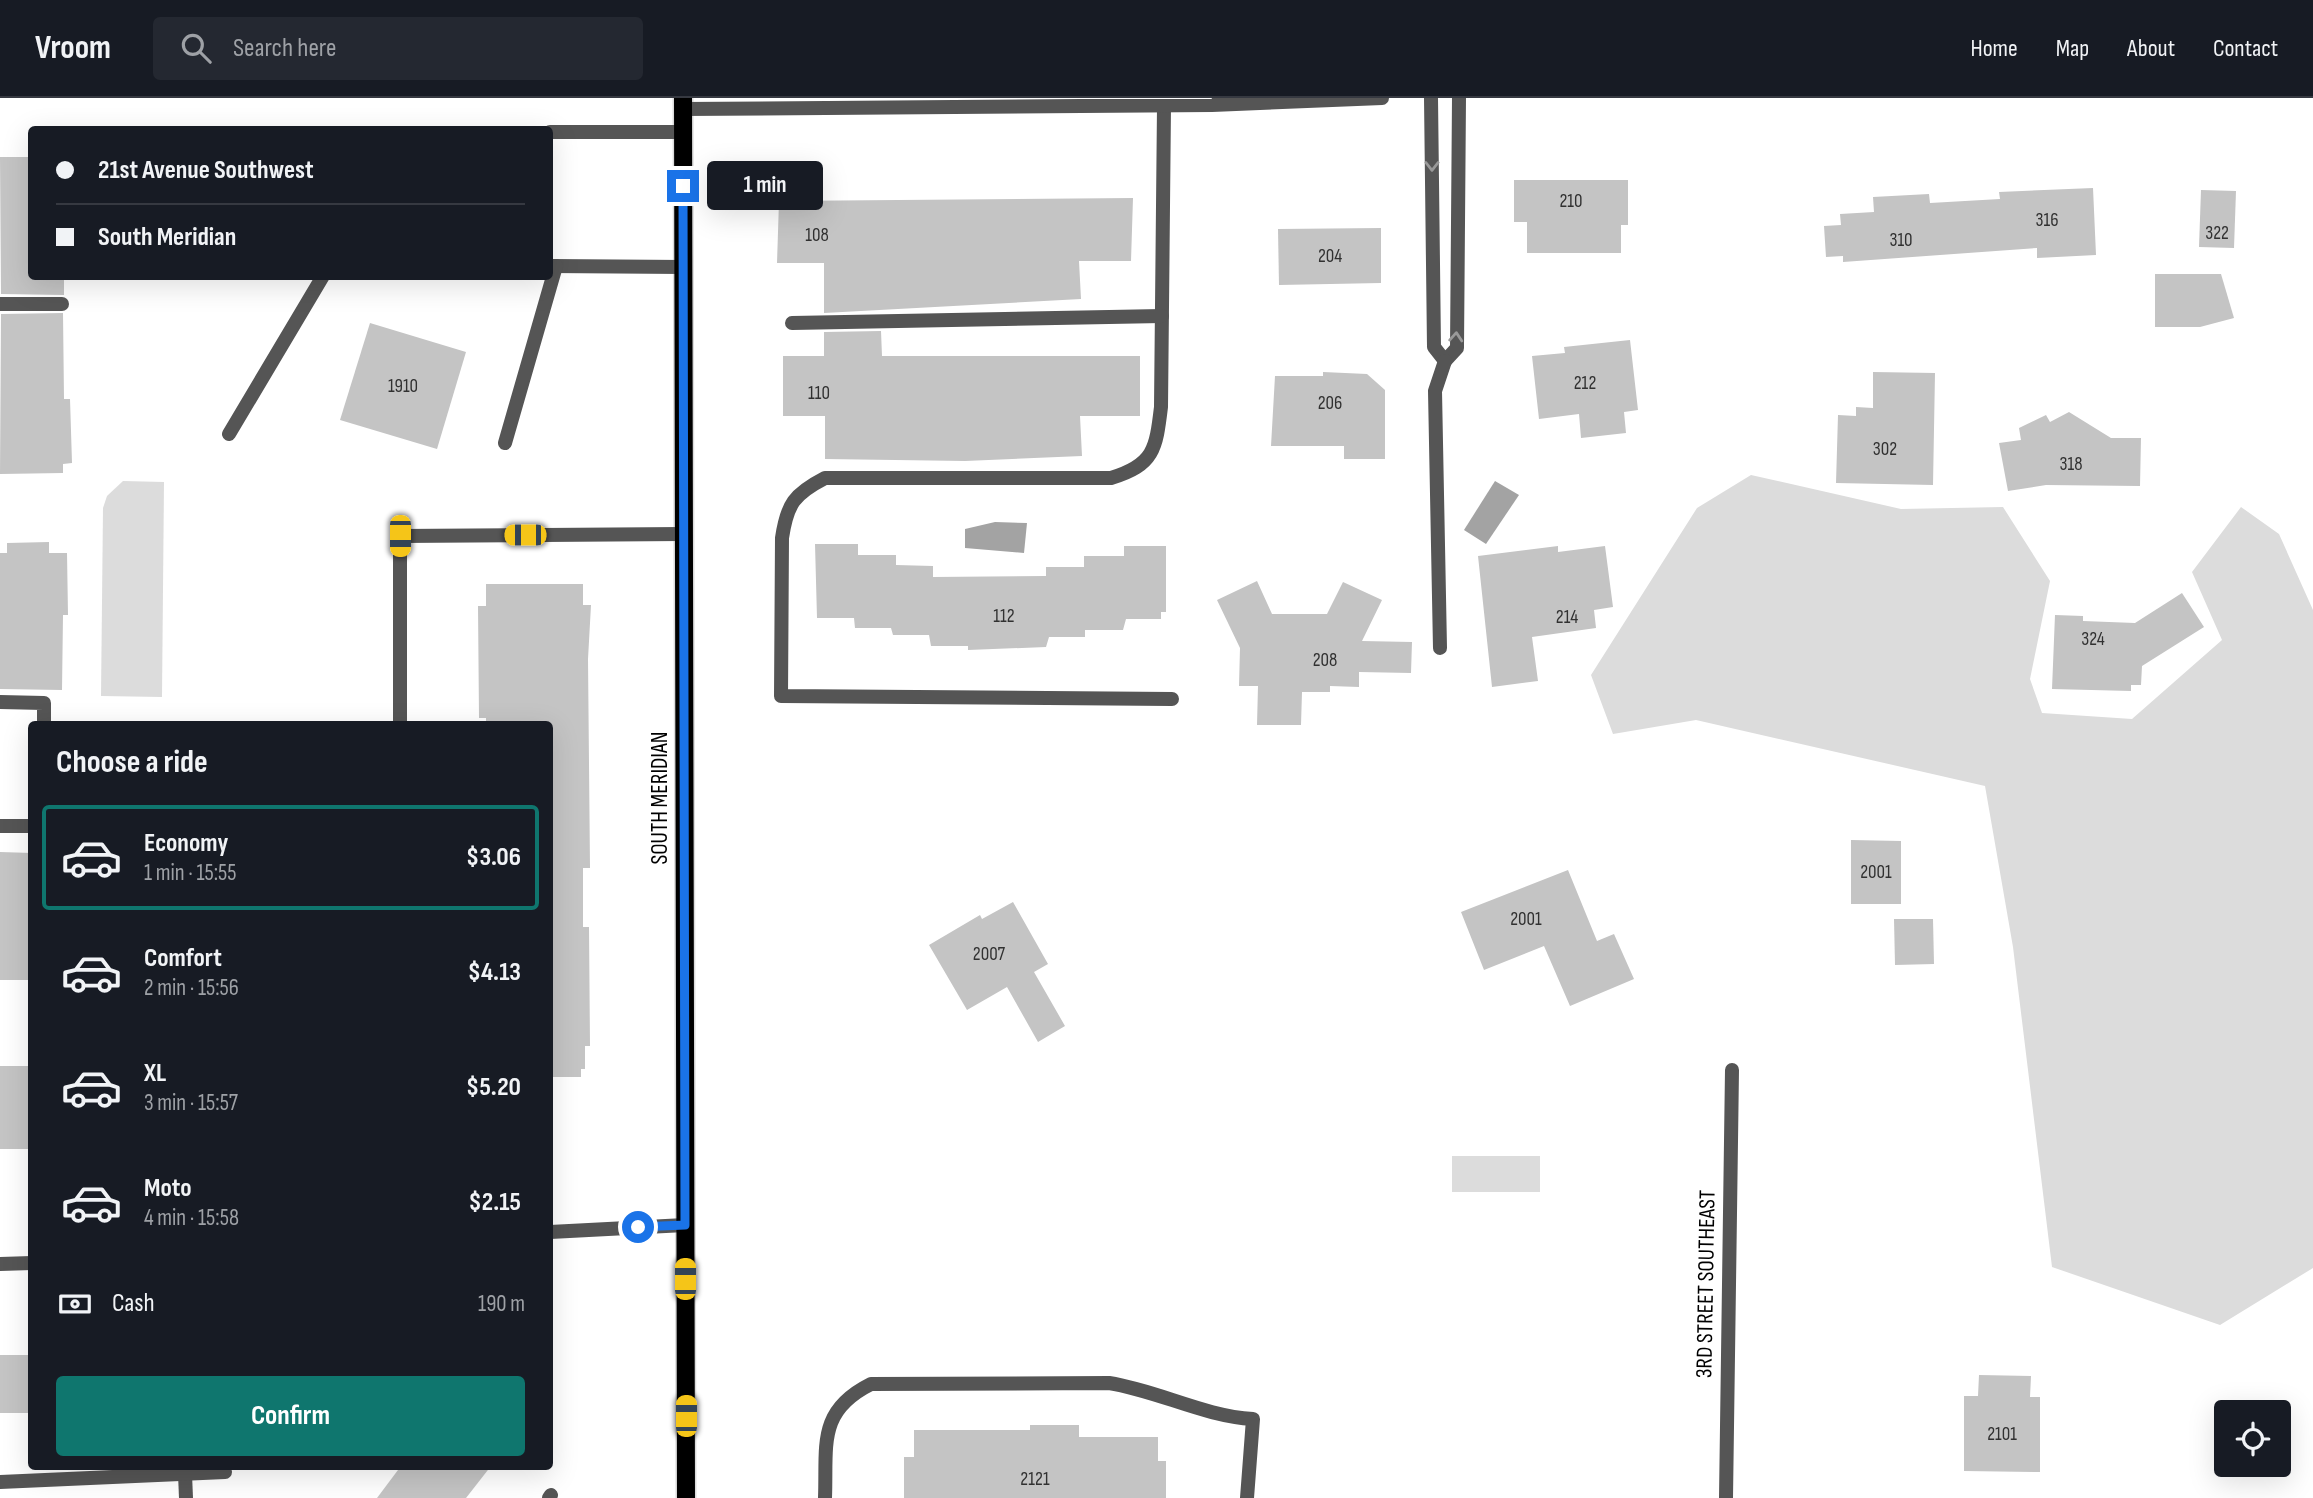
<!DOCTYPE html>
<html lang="en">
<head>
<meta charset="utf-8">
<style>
  body { margin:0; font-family:"Sofia Sans Condensed",sans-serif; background:#242831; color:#f1f3f6; height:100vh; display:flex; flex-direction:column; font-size:26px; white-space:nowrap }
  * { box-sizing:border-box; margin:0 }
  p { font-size:23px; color:#9ea1a6 }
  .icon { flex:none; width:38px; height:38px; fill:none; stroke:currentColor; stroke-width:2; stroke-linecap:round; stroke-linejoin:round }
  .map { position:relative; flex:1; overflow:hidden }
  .panel { position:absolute; left:28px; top:623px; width:525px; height:749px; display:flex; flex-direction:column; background:#171b24; border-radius:7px; box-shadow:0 7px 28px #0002 }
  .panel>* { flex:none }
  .top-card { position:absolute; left:28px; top:28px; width:525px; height:154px; border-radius:7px; box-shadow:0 7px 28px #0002; display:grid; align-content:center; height:154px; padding:0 28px; background:#171b24 }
  .controls { position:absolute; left:2214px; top:1302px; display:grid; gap:14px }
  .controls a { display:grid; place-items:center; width:77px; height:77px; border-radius:7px; background:#171b24; box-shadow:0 7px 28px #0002; font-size:35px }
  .end { position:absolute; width:32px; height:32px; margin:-16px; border:9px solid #1a73e8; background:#fff; box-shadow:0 0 0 4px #fff }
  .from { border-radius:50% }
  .bubble { position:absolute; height:49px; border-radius:7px; background:#171b24; box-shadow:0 7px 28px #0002; font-size:23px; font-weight:700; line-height:49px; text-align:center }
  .car { position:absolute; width:21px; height:42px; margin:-21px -10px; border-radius:9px; box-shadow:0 0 5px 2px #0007; background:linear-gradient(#f5c518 24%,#345 0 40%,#f5c518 0 76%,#345 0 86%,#f5c518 0) }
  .top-card b { display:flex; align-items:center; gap:24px; height:66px; font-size:26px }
  .top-card b+b { border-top:2px solid #363941 }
  .top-card i { width:18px; height:18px; background:#f1f3f6 }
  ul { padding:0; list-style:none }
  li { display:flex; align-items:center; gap:21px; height:105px; margin:0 14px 10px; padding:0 14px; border:4px solid transparent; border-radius:7px }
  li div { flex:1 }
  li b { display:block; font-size:26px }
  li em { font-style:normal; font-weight:700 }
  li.current { border-color:#0f766e }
  li>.icon { width:63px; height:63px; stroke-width:1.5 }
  h2 { padding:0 28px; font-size:32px; line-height:84px }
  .pay { display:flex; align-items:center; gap:18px; height:77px; padding:0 28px; font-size:26px }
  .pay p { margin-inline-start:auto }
  .cta { display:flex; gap:14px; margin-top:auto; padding:14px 28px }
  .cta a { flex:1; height:80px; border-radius:7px; background:#0f766e; color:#fff; font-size:28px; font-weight:700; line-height:80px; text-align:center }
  header { display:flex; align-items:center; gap:42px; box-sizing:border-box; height:98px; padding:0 35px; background:#171b24; border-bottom:2px solid #363941 }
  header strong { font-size:33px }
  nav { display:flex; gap:38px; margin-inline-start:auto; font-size:24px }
  .search { width:490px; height:63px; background:#242831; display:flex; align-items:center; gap:18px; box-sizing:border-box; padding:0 24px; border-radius:7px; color:#9ea1a6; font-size:26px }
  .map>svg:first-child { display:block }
</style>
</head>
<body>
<header>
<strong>Vroom</strong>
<div class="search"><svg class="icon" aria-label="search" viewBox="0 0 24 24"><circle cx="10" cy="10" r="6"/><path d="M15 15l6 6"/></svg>Search here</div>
<nav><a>Home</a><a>Map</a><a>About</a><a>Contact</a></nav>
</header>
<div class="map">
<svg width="2313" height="1400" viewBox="0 0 2313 1400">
  <rect width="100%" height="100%" fill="#fff"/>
  <g fill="#dcdcdc">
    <polygon points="1751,377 1901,411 2003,409 2050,483 2030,581 2042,615 2132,621 2222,542 2192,474 2241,409 2279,436 2313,512 2313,1170 2220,1227 2052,1169 2013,849 1985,688 1696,622 1613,636 1591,577 1697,410"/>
    <polygon points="123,383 164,384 162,599 101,598 103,410 107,398"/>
    <rect x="1452" y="1058" width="88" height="36"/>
  </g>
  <g fill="#a3a3a3">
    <polygon points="1495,383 1519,397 1486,446 1464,432"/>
    <polygon points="995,424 1027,425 1024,455 965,450 965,431"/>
  </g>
  <g fill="#c4c4c4">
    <polygon points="0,59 32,59 32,178 64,178 64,197 1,196"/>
    <polygon points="1514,82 1628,82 1628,127 1621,127 1621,155 1527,155 1527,124 1514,124"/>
    <polygon points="2093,90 2096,157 2037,160 2037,150 1843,164 1843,158 1826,159 1824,128 1841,127 1840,116 1874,114 1873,99 1929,96 1930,105 2000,101 1999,94"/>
    <polygon points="2201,92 2236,93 2234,150 2199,149"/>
    <polygon points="1133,100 1131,163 1079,163 1081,201 824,215 824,165 777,165 779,103"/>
    <polygon points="1381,130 1381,185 1279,187 1278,131"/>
    <polygon points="2155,176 2221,176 2234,220 2200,229 2155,229"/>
    <polygon points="63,215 64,301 70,301 72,365 63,366 63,375 0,376 1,216"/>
    <polygon points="370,225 466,254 437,351 340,322"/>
    <polygon points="881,233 882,258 1140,258 1140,318 1080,318 1082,358 965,363 825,361 825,318 783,318 783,258 824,258 824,234"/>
    <polygon points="1630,242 1638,312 1624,314 1626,335 1581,340 1579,316 1539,321 1532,258 1565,255 1564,249"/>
    <polygon points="1323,274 1367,276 1385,292 1385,361 1344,361 1344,348 1271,348 1275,278 1323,278"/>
    <polygon points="1873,274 1935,275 1933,387 1836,385 1838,317 1856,318 1856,309 1873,310"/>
    <polygon points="2069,314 2111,340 2141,340 2140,388 2046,387 2008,393 1999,345 2021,342 2019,330 2046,317 2050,324"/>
    <polygon points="49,444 49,455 67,455 68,517 63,517 62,592 0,591 0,455 7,455 7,445"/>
    <polygon points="815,446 858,446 858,457 896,457 896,467 933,468 933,479 1046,478 1046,469 1084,469 1084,458 1124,458 1124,448 1166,448 1166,514 1161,514 1161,521 1126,521 1123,532 1085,532 1085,539 1049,539 1046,549 968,552 968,548 931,548 929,537 893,537 891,530 855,530 854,520 817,520"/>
    <polygon points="1558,448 1558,454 1605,448 1613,509 1594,512 1596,530 1532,539 1538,583 1492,589 1478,458"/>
    <polygon points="1257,483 1272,516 1327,516 1343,484 1382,502 1362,543 1412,544 1411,575 1359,574 1359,589 1330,588 1330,594 1302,594 1301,627 1257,627 1258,588 1239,588 1240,550 1217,502"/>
    <polygon points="486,486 583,486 583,507 591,507 588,561 590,770 583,770 583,829 589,829 590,948 585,948 585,971 581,971 581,979 550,979 550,626 486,626 486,620 479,620 478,508 486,508"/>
    <polygon points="2182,495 2204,529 2142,568 2141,587 2131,587 2131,593 2052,591 2055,517 2083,518 2083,523 2135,525"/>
    <polygon points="1851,742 1901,743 1901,806 1851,806"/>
    <polygon points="0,754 32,755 32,882 0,882"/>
    <polygon points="1568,772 1597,843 1614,836 1634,881 1570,908 1544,848 1484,872 1461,814"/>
    <polygon points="1013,804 1048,866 1034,874 1065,928 1038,944 1007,889 967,912 929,847 980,817 982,821"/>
    <polygon points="1894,821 1933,821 1934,866 1895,867"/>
    <rect x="0" y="968" width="32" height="83"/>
    <rect x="0" y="1257" width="32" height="58"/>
    <polygon points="1979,1277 2031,1278 2030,1299 2040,1299 2040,1374 1964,1373 1964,1298 1978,1298"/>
    <polygon points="1030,1327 1079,1327 1079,1339 1158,1339 1158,1363 1166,1363 1166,1400 904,1400 904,1359 914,1359 914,1332 1030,1332"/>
    <polygon points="401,1368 491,1368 466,1400 377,1400"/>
  </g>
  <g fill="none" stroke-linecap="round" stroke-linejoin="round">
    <g stroke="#dbdbdb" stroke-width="21">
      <polyline id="primary" points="683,0 686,1400"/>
    </g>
    <g stroke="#555" stroke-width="14">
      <polyline points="1431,0 1434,249 1445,263 1457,250 1459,0"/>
      <path d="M 1164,8 L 1161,309 C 1156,351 1154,367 1111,380 L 825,380 C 794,396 787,406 782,440 L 781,598 L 1172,601"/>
      <polyline points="550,34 683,34"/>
      <polyline points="550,168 683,169"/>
      <polyline points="0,206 62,206"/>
      <polyline points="792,225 1162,218"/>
      <polyline points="229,336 323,178"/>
      <polyline points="505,345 556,168"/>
      <polyline points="1440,550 1435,293 1445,263"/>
      <polyline points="0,604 44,605 44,626"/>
      <polyline points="400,626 400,438 683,436"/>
      <polyline points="0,728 32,728"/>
      <polyline points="185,1376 186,1400"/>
      <polyline points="0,1384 225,1374"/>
      <polyline points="549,1400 551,1397"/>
      <path d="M 825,1400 C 827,1347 817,1313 871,1286 L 1109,1285 C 1159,1293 1203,1318 1253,1321 L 1247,1400"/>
    </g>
    <g stroke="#555" stroke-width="14">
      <polyline points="683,11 1212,7 1382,0"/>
      <polyline points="550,1134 685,1127"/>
      <polyline points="0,1166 32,1165"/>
      <polyline points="1726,1400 1732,972"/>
    </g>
    <use href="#primary" stroke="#000" stroke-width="18"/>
  </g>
  <defs><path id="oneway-chevron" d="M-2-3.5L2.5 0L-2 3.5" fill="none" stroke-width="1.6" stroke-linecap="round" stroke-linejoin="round" transform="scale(1.75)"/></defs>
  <g stroke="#999">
    <use href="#oneway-chevron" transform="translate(1432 68) rotate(90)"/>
    <use href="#oneway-chevron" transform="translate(1456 239) rotate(-86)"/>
  </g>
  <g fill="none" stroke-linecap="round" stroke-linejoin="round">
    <polyline stroke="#1a73e8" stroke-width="9" points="638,1129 685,1127 683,88"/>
  </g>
  <g text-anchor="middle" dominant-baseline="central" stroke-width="6" stroke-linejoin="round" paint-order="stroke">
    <g font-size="19" fill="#313131">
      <text x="1571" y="103">210</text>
      <text x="2047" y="122">316</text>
      <text x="2217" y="135">322</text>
      <text x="817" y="137">108</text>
      <text x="1901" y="142">310</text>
      <text x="1330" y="158">204</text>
      <text x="1585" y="285">212</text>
      <text x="403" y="288">1910</text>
      <text x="819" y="295">110</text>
      <text x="1330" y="305">206</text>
      <text x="1885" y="351">302</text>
      <text x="2071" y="366">318</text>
      <text x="1004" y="518">112</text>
      <text x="1567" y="519">214</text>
      <text x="2093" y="541">324</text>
      <text x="1325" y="562">208</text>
      <text x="1876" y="774">2001</text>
      <text x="1526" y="821">2001</text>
      <text x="989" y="856">2007</text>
      <text x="2002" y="1336">2101</text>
      <text x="1035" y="1381">2121</text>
    </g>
    <g font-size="23" fill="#000" stroke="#fff">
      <text transform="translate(660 700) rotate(-90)">SOUTH MERIDIAN</text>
      <text transform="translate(1706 1186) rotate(-89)">3RD STREET SOUTHEAST</text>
    </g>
  </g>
</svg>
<div class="controls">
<a><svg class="icon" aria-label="locate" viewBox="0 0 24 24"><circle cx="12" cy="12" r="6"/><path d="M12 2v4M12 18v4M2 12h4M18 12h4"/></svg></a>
</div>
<i class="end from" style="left:638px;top:1129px"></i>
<i class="end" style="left:683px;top:88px"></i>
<div class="bubble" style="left:707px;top:63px;width:116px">1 min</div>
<i class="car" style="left:525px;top:437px;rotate:270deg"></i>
<i class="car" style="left:400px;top:438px;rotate:180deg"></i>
<i class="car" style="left:685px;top:1181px;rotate:0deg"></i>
<i class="car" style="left:686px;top:1318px;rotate:0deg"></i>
<div class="top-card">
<b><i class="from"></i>21st Avenue Southwest</b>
<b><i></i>South Meridian</b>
</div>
<section class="panel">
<h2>Choose a ride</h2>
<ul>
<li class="current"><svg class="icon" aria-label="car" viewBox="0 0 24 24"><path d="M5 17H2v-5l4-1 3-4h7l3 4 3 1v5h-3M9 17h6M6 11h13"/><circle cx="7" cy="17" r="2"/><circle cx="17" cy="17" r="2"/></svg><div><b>Economy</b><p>1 min · 15:55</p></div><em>$3.06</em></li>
<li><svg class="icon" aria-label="car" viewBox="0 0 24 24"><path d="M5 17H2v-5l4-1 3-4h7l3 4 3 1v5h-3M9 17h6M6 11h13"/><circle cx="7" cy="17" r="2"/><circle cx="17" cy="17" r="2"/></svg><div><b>Comfort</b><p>2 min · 15:56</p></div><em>$4.13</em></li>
<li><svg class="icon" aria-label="car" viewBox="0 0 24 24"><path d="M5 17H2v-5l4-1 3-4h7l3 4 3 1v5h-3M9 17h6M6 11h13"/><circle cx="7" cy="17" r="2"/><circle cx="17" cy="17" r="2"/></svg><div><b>XL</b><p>3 min · 15:57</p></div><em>$5.20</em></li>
<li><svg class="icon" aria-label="car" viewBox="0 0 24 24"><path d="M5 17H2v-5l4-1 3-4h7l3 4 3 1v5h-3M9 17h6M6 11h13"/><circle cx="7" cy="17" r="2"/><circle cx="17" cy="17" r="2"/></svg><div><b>Moto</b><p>4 min · 15:58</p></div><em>$2.15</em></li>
</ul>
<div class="pay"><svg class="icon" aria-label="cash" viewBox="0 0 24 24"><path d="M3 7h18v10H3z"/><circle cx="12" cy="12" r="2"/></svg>Cash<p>190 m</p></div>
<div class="cta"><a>Confirm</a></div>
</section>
</div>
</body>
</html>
